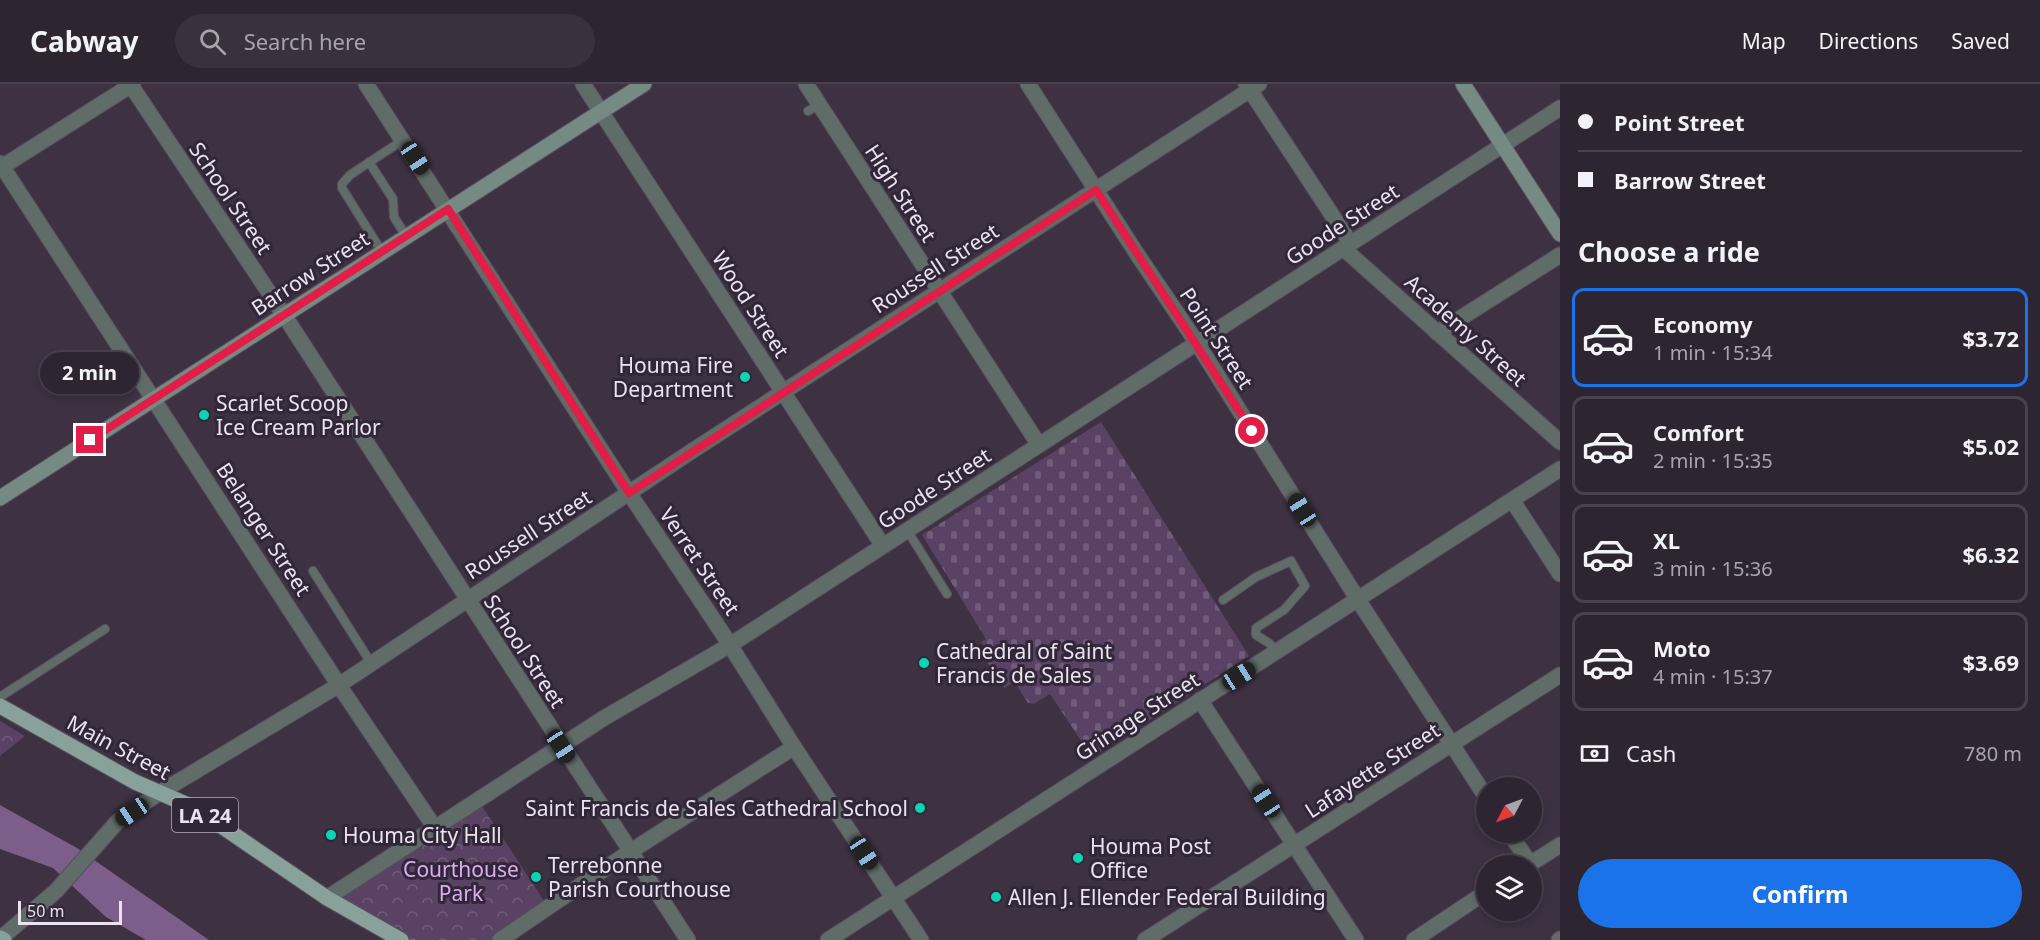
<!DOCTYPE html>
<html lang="en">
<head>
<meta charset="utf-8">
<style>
  body { margin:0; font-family:"Noto Sans",sans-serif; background:#3a313e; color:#f1f3f6; height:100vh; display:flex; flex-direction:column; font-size:22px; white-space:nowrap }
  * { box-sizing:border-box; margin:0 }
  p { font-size:20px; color:#a7a5ac }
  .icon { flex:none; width:33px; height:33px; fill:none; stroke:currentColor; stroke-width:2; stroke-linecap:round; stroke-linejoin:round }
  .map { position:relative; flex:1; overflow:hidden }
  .side { display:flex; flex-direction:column; background:#2e2532; width:480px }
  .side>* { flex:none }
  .guide { display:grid; align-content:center; height:132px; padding:0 18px; background:#2e2532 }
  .needle { width:39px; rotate:229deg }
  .controls { position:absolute; left:1476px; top:693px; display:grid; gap:12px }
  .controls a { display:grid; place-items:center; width:66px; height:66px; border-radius:50%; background:#2e2532; box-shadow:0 3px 9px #0003,0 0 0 2px #49424d; font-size:30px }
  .scale { position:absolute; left:18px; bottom:15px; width:104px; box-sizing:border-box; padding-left:6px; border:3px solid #ebe3ef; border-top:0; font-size:16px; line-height:21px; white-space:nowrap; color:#ebe3ef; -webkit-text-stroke:4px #322738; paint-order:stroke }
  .end { position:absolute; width:27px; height:27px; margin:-14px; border:8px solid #e11d48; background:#fff; box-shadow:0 0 0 3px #fff }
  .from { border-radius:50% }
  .bubble { position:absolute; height:42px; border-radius:21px; background:#2e2532; box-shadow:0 3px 9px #0003,0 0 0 2px #49424d; font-size:20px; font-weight:700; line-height:42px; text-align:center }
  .car { position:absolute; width:18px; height:36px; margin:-18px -9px; border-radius:8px; box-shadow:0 0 4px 2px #0007; background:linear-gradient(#222 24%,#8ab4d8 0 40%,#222 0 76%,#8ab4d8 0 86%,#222 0) }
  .guide b { display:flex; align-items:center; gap:21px; height:57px; font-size:22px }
  .guide b+b { border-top:2px solid #49424d }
  .guide i { width:15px; height:15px; background:#f1f3f6 }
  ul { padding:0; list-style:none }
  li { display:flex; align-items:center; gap:18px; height:99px; margin:0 12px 9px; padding:0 6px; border:3px solid #49424d; border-radius:12px }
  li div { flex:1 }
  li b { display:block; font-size:22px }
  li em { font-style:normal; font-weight:700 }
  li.selected { border-color:#1a73e8 }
  li>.icon { width:54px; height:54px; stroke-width:1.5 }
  h2 { padding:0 18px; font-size:27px; line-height:72px }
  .pay { display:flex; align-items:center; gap:15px; height:66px; padding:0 18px; font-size:22px }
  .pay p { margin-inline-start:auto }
  .cta { display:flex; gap:12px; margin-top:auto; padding:12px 18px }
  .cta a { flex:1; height:69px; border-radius:36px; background:#1a73e8; color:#fff; font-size:24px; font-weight:700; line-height:69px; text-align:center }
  header { display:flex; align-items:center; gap:36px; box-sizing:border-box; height:84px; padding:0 30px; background:#2e2532; border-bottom:2px solid #49424d }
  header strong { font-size:28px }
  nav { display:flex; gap:33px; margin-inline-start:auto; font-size:21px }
  .search { width:420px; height:54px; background:#3a313e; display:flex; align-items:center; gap:15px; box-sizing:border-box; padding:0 21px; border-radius:33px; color:#a7a5ac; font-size:22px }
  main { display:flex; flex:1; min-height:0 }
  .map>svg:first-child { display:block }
</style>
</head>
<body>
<header>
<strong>Cabway</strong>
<div class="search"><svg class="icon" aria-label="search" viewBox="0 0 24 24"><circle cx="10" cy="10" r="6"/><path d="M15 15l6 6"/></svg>Search here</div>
<nav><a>Map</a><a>Directions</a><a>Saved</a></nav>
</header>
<main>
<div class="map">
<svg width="1560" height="856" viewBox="0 0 1560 856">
  <defs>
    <pattern id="cemetery-stones" width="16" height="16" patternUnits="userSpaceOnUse" patternTransform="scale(1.5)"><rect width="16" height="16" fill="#594263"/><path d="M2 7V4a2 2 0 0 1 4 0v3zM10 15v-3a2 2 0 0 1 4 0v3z" fill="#715d7a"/></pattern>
    <pattern id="park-crowns" width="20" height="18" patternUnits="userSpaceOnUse" patternTransform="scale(1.5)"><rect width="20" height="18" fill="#594263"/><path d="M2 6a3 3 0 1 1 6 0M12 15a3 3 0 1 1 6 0" fill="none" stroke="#715d7a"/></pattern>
  </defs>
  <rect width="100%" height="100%" fill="#3d3142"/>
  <polygon fill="url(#cemetery-stones)" points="1101,338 1249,572 1092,673 1050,610 1034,620 1028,619 1014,598 1004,604 984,573 989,569 981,558 986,555 922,451"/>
  <g fill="url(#park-crowns)">
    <polygon points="0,637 25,652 0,672"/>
    <polygon points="478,716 548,823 500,856 401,856 327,814"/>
  </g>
  <polygon fill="#7d5e8b" points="0,721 77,764 209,856 146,856 106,833 53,784 0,765"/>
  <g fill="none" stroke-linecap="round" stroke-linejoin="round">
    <g stroke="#594d5e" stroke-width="10">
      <g id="service">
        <polyline points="808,27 819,21"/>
        <polyline points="369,78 393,115 394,133 406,152"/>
        <polyline points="382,168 342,104 342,100 350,91 403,56"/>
        <polyline points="907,446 947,510"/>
        <polyline points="313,487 371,579"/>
        <polyline points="1223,516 1256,493 1291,477 1305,502 1284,526 1256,544 1256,551 1269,559 1277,567"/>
        <polyline points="0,613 105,545"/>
      </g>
    </g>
    <g stroke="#594d5e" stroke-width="17">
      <g id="minor">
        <polyline points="130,0 284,231 688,856"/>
        <polyline points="366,0 629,409 723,550 794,663 921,856"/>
        <polyline points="583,0 883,462"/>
        <polyline points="806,0 1039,361"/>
        <polyline points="1028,0 1137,170 1197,259 1362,522 1486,713"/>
        <polyline points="1246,0 1351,160"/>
        <polyline points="0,79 344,609 435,744"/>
        <polyline points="0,84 133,0"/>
        <polyline points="1344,165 1560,358"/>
        <polyline points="1437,249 1560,171"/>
        <polyline points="1512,416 1560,490"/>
        <polyline points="1200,616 1356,856"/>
        <polyline points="1509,748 1530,780"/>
        <polyline points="1527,782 1560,761"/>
        <polyline points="327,814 604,634 730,561 1560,24"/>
        <polyline points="1,854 56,807 118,737 159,709 339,601 689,369 1259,0"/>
        <polyline points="500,856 631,767 794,663"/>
        <polyline points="828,856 1560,385"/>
        <polyline points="1414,856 1486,808"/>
        <polyline points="1559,856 1560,855"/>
      </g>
    </g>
    <g stroke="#594d5e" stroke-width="17">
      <polyline id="tertiary" points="1145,856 1560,591"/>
    </g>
    <g stroke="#594d5e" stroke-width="17">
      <g id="secondary">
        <polyline points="1463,0 1560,150"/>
        <polyline points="0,414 644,0"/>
      </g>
    </g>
    <g stroke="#594d5e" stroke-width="17">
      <g id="primary">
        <polyline points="0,622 135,698 195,724 327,814 401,856"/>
        <polyline points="0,854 4,856"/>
      </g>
    </g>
    <use href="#service" stroke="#606c68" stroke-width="8"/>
    <use href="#minor" stroke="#606c68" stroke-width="15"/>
    <use href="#tertiary" stroke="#606c68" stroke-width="15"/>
    <use href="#secondary" stroke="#768a84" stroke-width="15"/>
    <use href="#primary" stroke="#88a19a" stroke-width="15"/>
  </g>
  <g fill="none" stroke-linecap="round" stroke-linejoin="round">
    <polyline stroke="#e11d48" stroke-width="8" points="90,356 448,125 629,409 1096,106 1252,347"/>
  </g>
  <g fill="#09d5b5" stroke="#322738" stroke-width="2">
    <circle cx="745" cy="293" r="6"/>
    <circle cx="204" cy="331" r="6"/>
    <circle cx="924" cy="579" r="6"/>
    <circle cx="920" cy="724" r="6"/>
    <circle cx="331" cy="751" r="6"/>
    <circle cx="1078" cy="774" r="6"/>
    <circle cx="536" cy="793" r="6"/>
    <circle cx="996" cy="813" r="6"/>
  </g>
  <g text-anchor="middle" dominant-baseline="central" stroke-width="6" stroke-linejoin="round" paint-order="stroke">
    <rect fill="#322738" stroke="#b4abb8" stroke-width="1.5" x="172" y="714" width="66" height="34" rx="4.5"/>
    <g font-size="20" font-weight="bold" fill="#ebe3ef">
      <text x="205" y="731">LA 24</text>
    </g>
    <g font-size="21" fill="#ebe3ef" stroke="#322738">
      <text transform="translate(901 109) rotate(57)">High Street</text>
      <text transform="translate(231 114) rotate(56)">School Street</text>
      <text transform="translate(1342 140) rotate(-33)">Goode Street</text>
      <text transform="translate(935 184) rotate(-33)">Roussell Street</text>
      <text transform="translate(310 189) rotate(-33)">Barrow Street</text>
      <text transform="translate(751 220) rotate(57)">Wood Street</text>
      <text transform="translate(1466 246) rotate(42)">Academy Street</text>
      <text transform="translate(1217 254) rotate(57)">Point Street</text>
      <text transform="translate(934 404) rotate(-33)">Goode Street</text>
      <text transform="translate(264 445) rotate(57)">Belanger Street</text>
      <text transform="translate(528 450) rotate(-33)">Roussell Street</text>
      <text transform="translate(700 477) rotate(56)">Verret Street</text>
      <text transform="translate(525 567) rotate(57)">School Street</text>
      <text transform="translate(1137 632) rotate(-33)">Grinage Street</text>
      <text transform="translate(119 663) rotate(28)">Main Street</text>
      <text transform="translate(1372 686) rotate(-33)">Lafayette Street</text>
    </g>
    <g font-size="21" fill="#ebe3ef" stroke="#322738" text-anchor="start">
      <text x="733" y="281" text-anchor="end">Houma Fire<tspan x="733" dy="24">Department</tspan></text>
      <text x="216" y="319">Scarlet Scoop<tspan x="216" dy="24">Ice Cream Parlor</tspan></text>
      <text x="936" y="567">Cathedral of Saint<tspan x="936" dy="24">Francis de Sales</tspan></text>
      <text x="908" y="724" text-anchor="end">Saint Francis de Sales Cathedral School</text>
      <text x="343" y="751">Houma City Hall</text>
      <text x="1090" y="762">Houma Post<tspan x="1090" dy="24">Office</tspan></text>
      <text x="548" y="781">Terrebonne<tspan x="548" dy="24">Parish Courthouse</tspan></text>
      <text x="1008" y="813">Allen J. Ellender Federal Building</text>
    </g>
    <g font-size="21" fill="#dcacf1" stroke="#322738">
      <text x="461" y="785">Courthouse<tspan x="461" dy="24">Park</tspan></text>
    </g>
  </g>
</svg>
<div class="controls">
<a><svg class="needle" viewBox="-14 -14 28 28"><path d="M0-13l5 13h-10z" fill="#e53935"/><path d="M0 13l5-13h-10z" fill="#a7a5ac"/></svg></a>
<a><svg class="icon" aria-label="layers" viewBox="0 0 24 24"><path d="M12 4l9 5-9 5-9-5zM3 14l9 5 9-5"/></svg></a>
</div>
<div class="scale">50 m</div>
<i class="end from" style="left:1252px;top:347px"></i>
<i class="end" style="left:90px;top:356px"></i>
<div class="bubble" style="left:40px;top:268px;width:99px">2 min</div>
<i class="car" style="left:415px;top:74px;rotate:147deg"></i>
<i class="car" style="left:1302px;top:426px;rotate:328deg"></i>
<i class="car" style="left:1239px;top:592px;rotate:58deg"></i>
<i class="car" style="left:561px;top:662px;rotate:147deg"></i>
<i class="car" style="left:1266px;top:717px;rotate:327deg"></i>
<i class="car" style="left:132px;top:728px;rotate:236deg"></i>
<i class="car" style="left:864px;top:769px;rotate:147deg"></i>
</div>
<section class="side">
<div class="guide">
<b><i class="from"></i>Point Street</b>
<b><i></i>Barrow Street</b>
</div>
<h2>Choose a ride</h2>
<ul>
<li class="selected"><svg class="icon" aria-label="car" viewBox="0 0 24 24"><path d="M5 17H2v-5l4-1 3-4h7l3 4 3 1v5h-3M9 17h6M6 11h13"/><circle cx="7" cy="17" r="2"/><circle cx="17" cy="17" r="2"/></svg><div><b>Economy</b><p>1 min · 15:34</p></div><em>$3.72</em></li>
<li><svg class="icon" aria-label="car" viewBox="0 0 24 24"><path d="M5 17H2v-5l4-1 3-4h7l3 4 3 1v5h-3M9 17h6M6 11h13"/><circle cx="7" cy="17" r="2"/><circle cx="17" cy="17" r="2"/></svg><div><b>Comfort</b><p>2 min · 15:35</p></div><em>$5.02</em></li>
<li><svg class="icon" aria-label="car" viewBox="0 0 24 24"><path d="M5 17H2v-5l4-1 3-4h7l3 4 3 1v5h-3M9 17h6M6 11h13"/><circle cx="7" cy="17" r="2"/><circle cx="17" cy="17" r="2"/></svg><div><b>XL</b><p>3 min · 15:36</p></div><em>$6.32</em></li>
<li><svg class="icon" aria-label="car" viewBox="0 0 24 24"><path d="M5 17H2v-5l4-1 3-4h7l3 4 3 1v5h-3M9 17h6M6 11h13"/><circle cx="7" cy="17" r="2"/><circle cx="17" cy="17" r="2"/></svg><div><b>Moto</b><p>4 min · 15:37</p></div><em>$3.69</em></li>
</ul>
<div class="pay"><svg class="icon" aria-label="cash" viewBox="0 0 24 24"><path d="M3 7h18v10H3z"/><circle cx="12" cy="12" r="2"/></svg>Cash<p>780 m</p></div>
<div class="cta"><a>Confirm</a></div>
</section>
</main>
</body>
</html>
